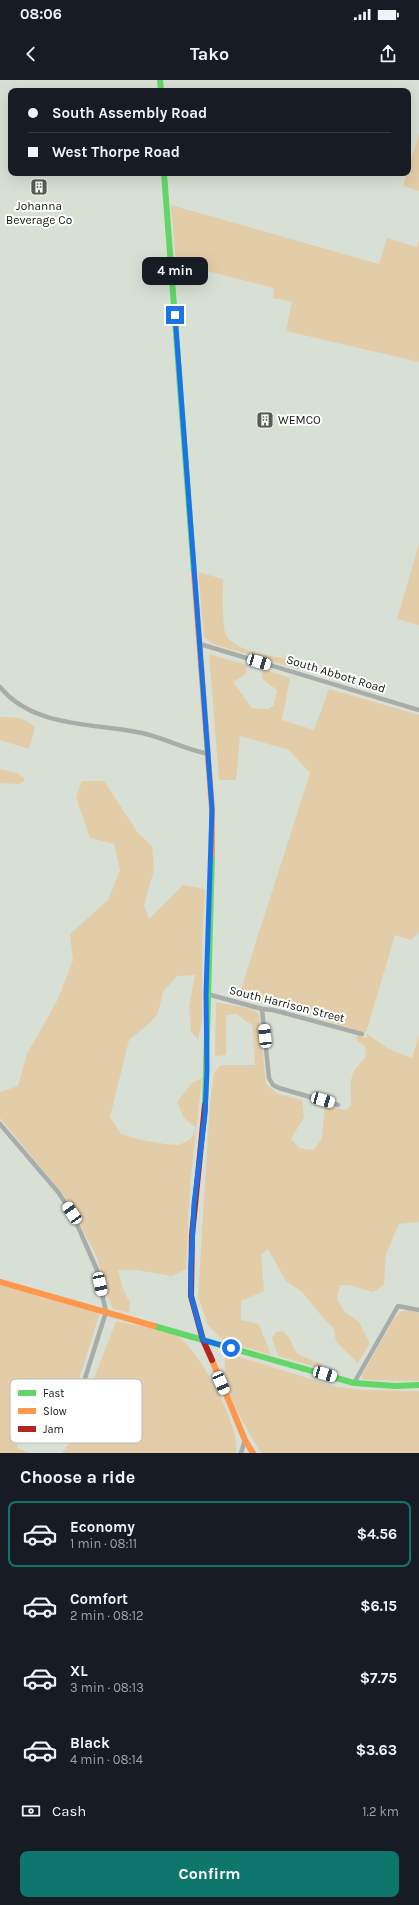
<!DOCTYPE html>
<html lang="en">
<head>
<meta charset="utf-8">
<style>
  body { margin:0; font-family:Karla,sans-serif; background:#20242c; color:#f1f3f6; height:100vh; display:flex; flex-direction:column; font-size:15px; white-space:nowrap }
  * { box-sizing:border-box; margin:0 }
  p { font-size:13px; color:#9ea1a6 }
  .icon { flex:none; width:22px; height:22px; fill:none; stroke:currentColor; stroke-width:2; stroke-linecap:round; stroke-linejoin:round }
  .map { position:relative; height:1373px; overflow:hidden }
  .drawer { display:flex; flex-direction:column; background:#171b24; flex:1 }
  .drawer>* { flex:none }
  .guide { position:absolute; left:8px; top:8px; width:403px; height:88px; border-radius:8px; box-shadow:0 4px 16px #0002; display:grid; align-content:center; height:88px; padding:0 20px; background:#171b24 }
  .end { position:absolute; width:18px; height:18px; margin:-9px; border:5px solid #1a73e8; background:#fff; box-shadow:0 0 0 2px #fff }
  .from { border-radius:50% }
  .bubble { position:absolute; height:28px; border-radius:8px; background:#171b24; box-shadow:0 4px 16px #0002; font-size:13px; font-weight:700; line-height:28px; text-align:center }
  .car { position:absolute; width:12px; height:24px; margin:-12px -6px; border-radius:5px; box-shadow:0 0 3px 1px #0007; background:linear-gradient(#fff 24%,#345 0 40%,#fff 0 76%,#345 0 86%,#fff 0) }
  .guide b { display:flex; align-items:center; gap:14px; height:38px; font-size:15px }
  .guide b+b { border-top:1px solid #363941 }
  .guide i { width:10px; height:10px; background:#f1f3f6 }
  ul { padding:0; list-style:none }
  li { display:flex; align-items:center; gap:12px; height:66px; margin:0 8px 6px; padding:0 12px; border:2px solid transparent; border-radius:8px }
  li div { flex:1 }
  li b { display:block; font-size:15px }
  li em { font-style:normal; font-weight:700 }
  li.active { border-color:#0f766e }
  li>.icon { width:36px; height:36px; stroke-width:1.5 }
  h2 { padding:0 20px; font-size:18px; line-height:48px }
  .pay { display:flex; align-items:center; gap:10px; height:44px; padding:0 20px; font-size:15px }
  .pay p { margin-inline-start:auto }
  .button { display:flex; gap:8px; margin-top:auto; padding:8px 20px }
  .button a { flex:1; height:46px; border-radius:8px; background:#0f766e; color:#fff; font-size:16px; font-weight:700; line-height:46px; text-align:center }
  .status { display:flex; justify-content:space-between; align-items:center; height:28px; padding:0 20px; background:#171b24; direction:ltr }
  .status svg { height:11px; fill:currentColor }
  header { display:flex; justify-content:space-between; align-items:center; height:52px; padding:0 20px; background:#171b24; font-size:18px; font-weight:700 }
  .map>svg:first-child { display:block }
</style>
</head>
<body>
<div class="status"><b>08:06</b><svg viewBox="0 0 49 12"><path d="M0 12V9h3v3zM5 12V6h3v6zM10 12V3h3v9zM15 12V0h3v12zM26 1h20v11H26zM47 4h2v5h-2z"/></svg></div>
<header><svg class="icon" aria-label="back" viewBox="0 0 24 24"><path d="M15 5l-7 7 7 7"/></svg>Tako<svg class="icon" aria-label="share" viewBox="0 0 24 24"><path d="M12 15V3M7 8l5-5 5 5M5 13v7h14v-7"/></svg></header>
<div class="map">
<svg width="419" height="1373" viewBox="0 0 419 1373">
  <rect width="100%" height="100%" fill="#d8e0d5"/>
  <g fill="#e3cda8">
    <polygon points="419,54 419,111 403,106"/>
    <polygon points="171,125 379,184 387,158 417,167 419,160 419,282 286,251 292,222 273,218 274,208 176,183"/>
    <polygon points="419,464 419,545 397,539"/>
    <path d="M 198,492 L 223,499 C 223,514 222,539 225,552 C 230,571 275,578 292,579 L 302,590 L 213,564 L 204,557 Z"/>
    <path d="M 209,574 L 247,585 L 246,594 L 233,602 L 252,628 L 268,629 L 274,625 L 277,610 L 262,599 L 263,589 L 290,598 L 282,640 L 314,650 L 329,609 L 419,635 L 419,852 L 411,860 L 395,855 L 366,953 L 387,968 L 412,978 L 419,956 L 419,1142 L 399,1144 L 386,1174 L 384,1205 L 373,1212 L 349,1205 L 340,1205 L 337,1219 L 345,1232 L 359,1242 L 370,1263 L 358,1283 L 336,1262 L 334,1249 L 324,1239 L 302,1212 L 286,1201 L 268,1169 L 261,1175 L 264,1211 L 241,1221 L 241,1240 L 259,1244 L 271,1275 L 224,1261 L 208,1245 L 198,1217 L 210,1021 L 214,993 L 221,985 L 255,985 L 252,945 L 236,934 L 226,935 L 226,975 L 215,976 L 216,922 L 251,929 L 259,934 L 266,1004 L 278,1014 L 302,1020 L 304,1037 L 291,1059 L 299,1068 L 314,1070 L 322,1058 L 325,1025 L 345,1030 L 351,1026 C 351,1002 347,995 366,977 L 365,966 L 356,960 L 358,955 L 367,958 L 366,953 L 266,921 L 246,917 L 238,918 L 310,693 L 289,670 L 240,656 L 236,700 L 219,700 Z"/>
    <path d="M 0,637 C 13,637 27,637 35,648 L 29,669 L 0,660 Z"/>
    <polygon points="0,689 17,693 24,698 24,701 19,704 0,703"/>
    <polygon points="82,701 104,701 138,753 152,766 154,790 144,825 149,839 183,805 205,809 202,860 202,941 198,960 191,951 189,927 195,895 177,896 163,912 158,933 151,942 129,960 110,1037 121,1054 142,1060 165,1064 179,1065 191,1059 196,1048 184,1038 177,1022 192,1003 202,998 190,1105 186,1189 172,1196 135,1190 118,1190 123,1209 130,1223 129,1233 113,1229 109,1219 96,1175 66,1118 0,1038 0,1012 18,1006 27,974 58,919 73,880 70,854 108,820 120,790 114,764 90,758 76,717"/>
    <polygon points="0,1205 100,1233 69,1331 61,1339 46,1344 37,1327 20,1335 17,1368 29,1373 0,1373"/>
    <polygon points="409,1230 419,1233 419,1301 363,1300 362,1295 395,1237 400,1232"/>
    <path d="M 116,1241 C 134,1245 158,1248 175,1255 C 197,1264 243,1351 236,1373 L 62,1373 L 76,1354 L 87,1333 L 93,1301 Z"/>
    <polygon points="282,1251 289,1257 297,1274 321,1284 327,1290 278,1276 272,1258 276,1252"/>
    <path d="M 226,1273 L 337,1307 L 365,1310 L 419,1311 L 419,1373 L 261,1373 C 244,1343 219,1309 226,1273 Z"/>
  </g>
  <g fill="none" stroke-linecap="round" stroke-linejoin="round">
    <g stroke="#a8adaa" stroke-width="4.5">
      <polyline points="200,564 419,630"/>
      <path d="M 0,607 C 33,648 95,643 142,653 C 165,658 186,670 209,674"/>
      <polyline points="207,914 262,929 273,930 362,954"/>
      <polyline points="262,929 269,998 273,1005 279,1008 338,1025"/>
      <polyline points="0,1044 58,1112 72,1133 97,1190 106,1232 80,1314 67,1344"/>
      <polyline points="354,1303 398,1226 419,1230"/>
      <polyline points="241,1373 245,1360"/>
    </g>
    <g stroke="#63d668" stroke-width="6">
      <polyline points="160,0 161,11"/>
      <polyline points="164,93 194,493"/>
      <polyline points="205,1025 212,775"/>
      <polyline points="154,1246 354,1303 395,1306 419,1305"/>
    </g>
    <g stroke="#ff974d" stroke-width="6">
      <polyline points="194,493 212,729 212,775"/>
      <polyline points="0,1202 154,1246"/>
      <polyline points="212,1280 245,1360 253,1373"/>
    </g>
    <polyline stroke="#b3261e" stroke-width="6" points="205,1025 192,1155 191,1216 203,1260 212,1280"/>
  </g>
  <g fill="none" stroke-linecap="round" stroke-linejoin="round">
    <polyline stroke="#1a73e8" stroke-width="5" points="175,235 212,729 206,914 207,990 205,1034 194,1124 191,1187 191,1216 203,1260 231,1268"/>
  </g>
  <defs>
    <g id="building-square" transform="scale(0.9)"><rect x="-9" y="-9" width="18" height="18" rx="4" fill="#585e56" stroke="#fff"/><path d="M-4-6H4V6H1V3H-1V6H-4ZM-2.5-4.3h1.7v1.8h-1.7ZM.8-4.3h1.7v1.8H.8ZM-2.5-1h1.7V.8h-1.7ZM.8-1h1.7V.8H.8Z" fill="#fff"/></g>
  </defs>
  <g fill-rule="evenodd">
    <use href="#building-square" x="39" y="107"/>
    <use href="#building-square" x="265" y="340"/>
  </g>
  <g text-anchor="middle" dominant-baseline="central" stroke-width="4" stroke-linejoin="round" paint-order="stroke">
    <g font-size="12" fill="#131812" stroke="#fff">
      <text x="39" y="126">Johanna<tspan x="39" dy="14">Beverage Co</tspan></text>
      <text x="278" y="340" text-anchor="start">WEMCO</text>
    </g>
    <g font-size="12" fill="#131812" stroke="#fff">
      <text transform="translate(336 594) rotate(17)">South Abbott Road</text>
      <text transform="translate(287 924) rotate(14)">South Harrison Street</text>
    </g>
  </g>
  <rect x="10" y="1299" width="132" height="64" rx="6" fill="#fff" stroke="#b8bab8" stroke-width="1"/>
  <rect x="18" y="1310" width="18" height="6" fill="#63d668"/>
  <rect x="18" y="1328" width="18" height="6" fill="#ff974d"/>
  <rect x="18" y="1346" width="18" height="6" fill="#b3261e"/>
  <g font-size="11" fill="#131812">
    <text x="43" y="1317">Fast</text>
    <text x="43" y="1335">Slow</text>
    <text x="43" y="1353">Jam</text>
  </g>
</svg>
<i class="end from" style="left:231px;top:1268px"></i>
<i class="end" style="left:175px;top:235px"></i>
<div class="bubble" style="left:142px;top:177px;width:66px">4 min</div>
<i class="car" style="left:259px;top:582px;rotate:107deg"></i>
<i class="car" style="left:265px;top:956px;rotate:354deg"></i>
<i class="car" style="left:323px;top:1020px;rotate:106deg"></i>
<i class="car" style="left:72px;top:1133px;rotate:326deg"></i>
<i class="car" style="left:100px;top:1204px;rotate:168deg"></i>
<i class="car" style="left:325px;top:1294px;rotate:106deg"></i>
<i class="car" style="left:221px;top:1303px;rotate:157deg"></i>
<div class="guide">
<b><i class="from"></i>South Assembly Road</b>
<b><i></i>West Thorpe Road</b>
</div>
</div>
<section class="drawer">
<h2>Choose a ride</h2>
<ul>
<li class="active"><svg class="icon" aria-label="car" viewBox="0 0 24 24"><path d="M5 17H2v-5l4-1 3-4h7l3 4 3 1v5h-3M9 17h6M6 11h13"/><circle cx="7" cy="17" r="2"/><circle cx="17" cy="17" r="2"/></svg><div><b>Economy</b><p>1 min · 08:11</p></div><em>$4.56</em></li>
<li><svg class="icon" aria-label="car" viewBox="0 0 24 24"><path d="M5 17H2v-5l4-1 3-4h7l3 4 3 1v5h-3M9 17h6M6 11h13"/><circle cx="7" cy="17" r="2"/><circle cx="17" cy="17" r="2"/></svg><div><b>Comfort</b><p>2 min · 08:12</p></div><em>$6.15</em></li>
<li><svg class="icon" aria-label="car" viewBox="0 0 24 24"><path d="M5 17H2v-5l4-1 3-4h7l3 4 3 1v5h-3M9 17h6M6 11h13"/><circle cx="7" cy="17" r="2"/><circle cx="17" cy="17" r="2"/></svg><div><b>XL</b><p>3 min · 08:13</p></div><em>$7.75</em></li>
<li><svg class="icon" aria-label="car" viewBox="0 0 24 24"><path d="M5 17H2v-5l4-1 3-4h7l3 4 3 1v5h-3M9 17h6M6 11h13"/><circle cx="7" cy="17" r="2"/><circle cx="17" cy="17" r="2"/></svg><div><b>Black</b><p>4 min · 08:14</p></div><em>$3.63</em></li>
</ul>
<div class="pay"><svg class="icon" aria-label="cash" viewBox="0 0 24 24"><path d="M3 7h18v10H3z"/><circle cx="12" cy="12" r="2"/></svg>Cash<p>1.2 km</p></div>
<div class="button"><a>Confirm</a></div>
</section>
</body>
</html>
